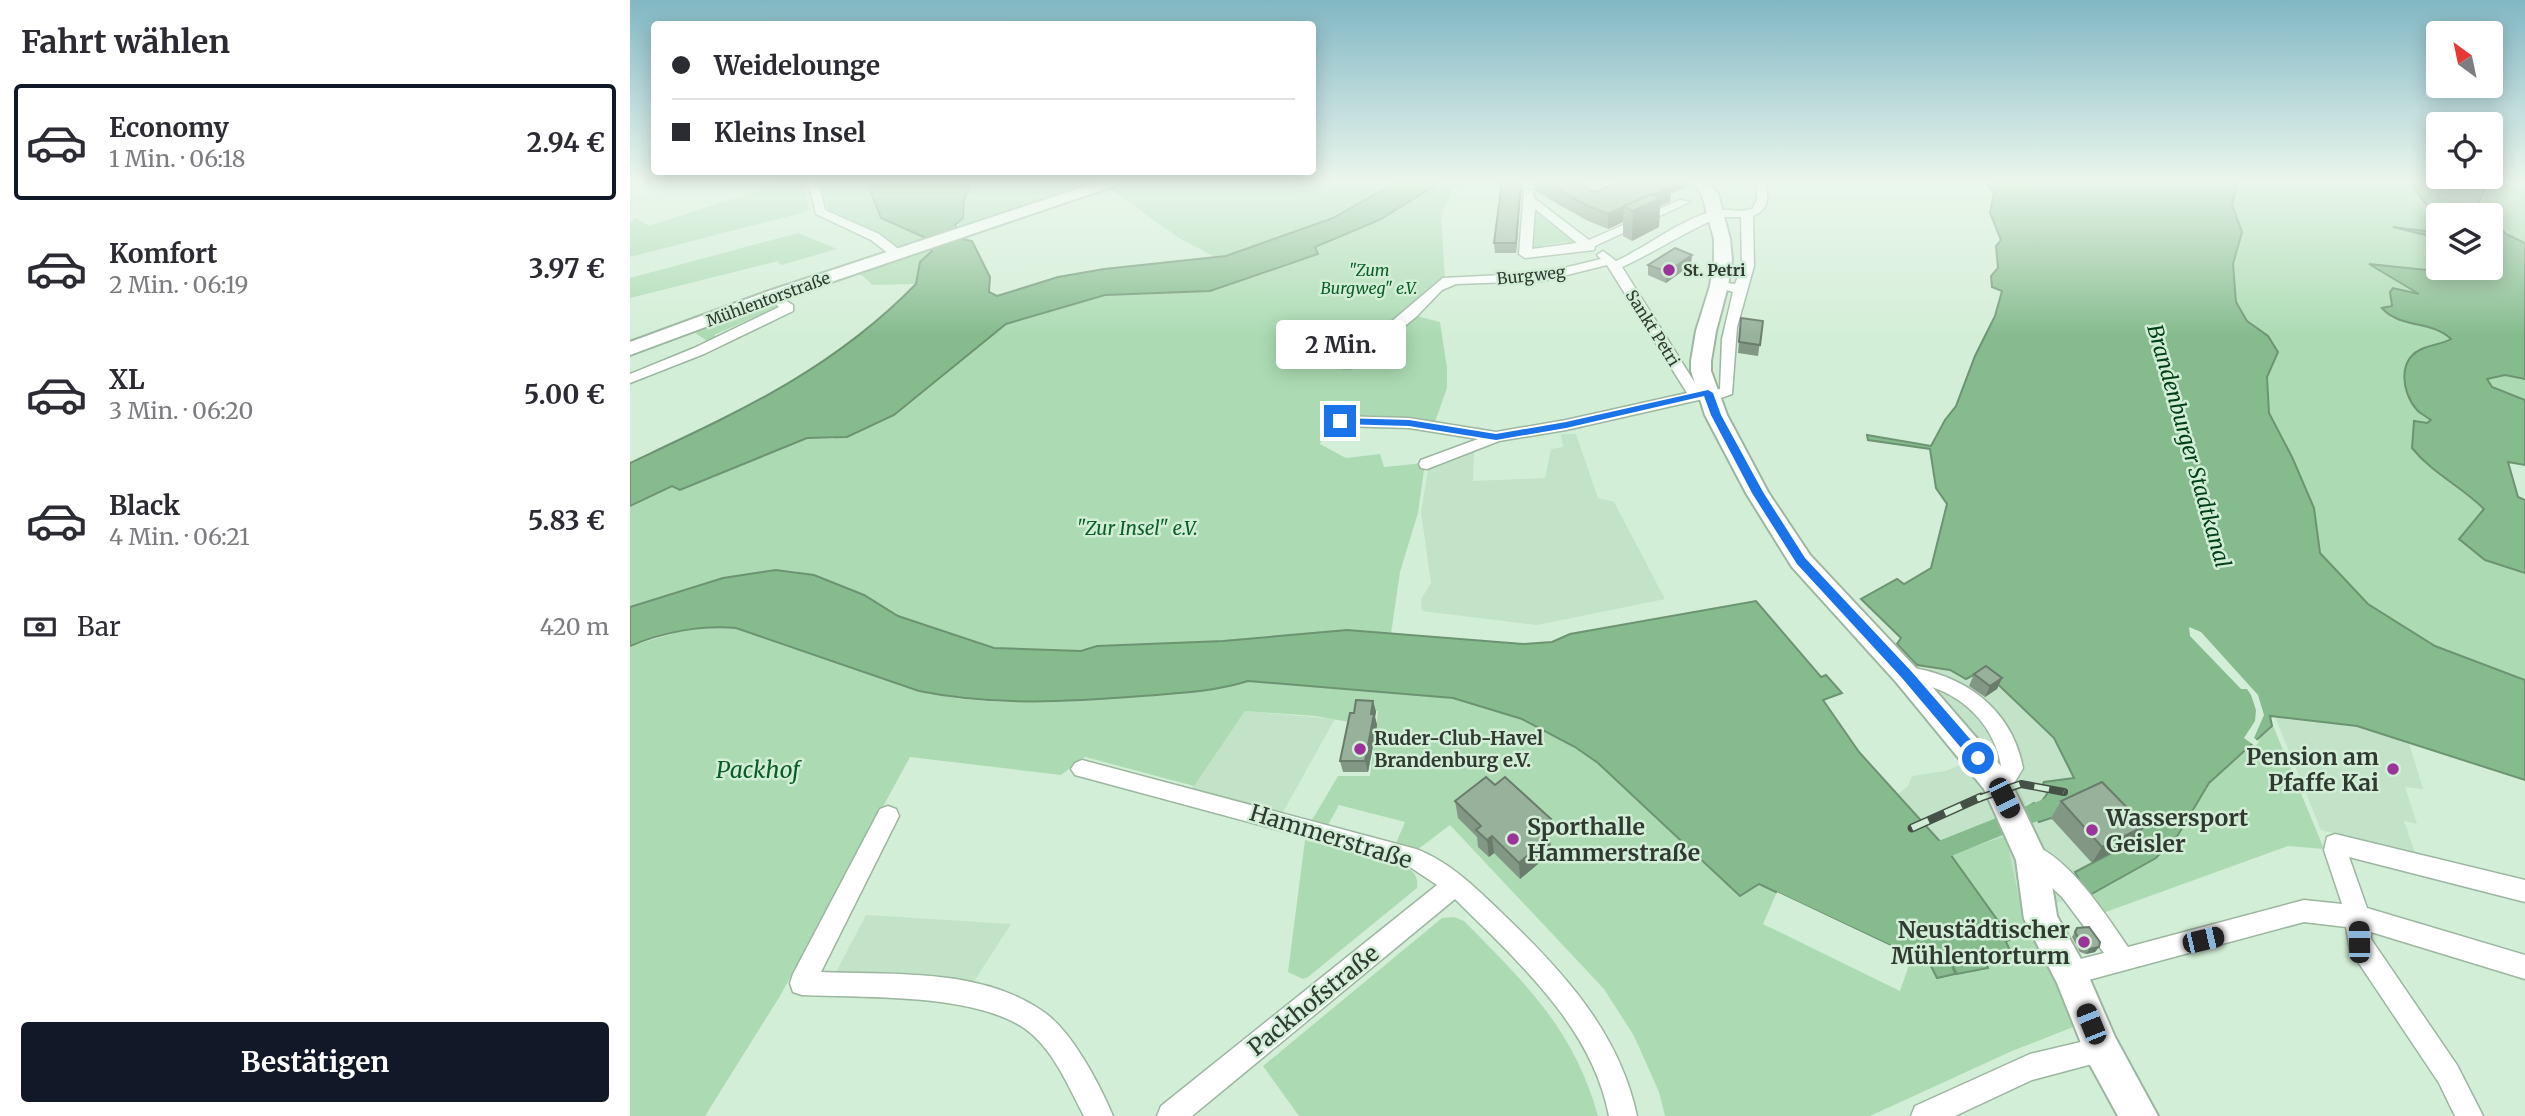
<!DOCTYPE html>
<html lang="de">
<head>
<meta charset="utf-8">
<style>
  body { margin:0; font-family:Merriweather,serif; background:#f7f7f7; color:#2b2b33; height:100vh; display:flex; flex-direction:column; font-size:26px; white-space:nowrap }
  * { box-sizing:border-box; margin:0 }
  p { font-size:23px; color:#7c7c81 }
  .icon { flex:none; width:38px; height:38px; fill:none; stroke:currentColor; stroke-width:2; stroke-linecap:round; stroke-linejoin:round }
  .map { position:relative; flex:1; overflow:hidden }
  .panel { display:flex; flex-direction:column; background:#fff; width:630px }
  .panel>* { flex:none }
  .hud { position:absolute; left:21px; top:21px; width:665px; height:154px; border-radius:7px; box-shadow:0 4px 18px #0003; display:grid; align-content:center; height:154px; padding:0 21px; background:#fff }
  .needle { width:46px; rotate:327deg }
  .fabs { position:absolute; left:1796px; top:21px; display:grid; gap:14px }
  .fabs a { display:grid; place-items:center; width:77px; height:77px; border-radius:7px; background:#fff; box-shadow:0 4px 18px #0003; font-size:35px }
  .end { position:absolute; width:32px; height:32px; margin:-16px; border:9px solid #1a73e8; background:#fff; box-shadow:0 0 0 4px #fff }
  .from { border-radius:50% }
  .bubble { position:absolute; height:49px; border-radius:7px; background:#fff; box-shadow:0 4px 18px #0003; font-size:23px; font-weight:700; line-height:49px; text-align:center }
  .car { position:absolute; width:21px; height:42px; margin:-21px -10px; border-radius:9px; box-shadow:0 0 5px 2px #0007; background:linear-gradient(#222 24%,#8ab4d8 0 40%,#222 0 76%,#8ab4d8 0 86%,#222 0) }
  .hud b { display:flex; align-items:center; gap:24px; height:66px; font-size:26px }
  .hud b+b { border-top:2px solid #e1e1e2 }
  .hud i { width:18px; height:18px; background:#2b2b33 }
  ul { padding:0; list-style:none }
  li { display:flex; align-items:center; gap:21px; height:116px; margin:0 14px 10px; padding:0 7px; border:4px solid transparent; border-radius:7px }
  li div { flex:1 }
  li b { display:block; font-size:26px }
  li em { font-style:normal; font-weight:700 }
  li.active { border-color:#111827 }
  li>.icon { width:63px; height:63px; stroke-width:1.5 }
  h2 { padding:0 21px; font-size:32px; line-height:84px }
  .pay { display:flex; align-items:center; gap:18px; height:77px; padding:0 21px; font-size:26px }
  .pay p { margin-inline-start:auto }
  .primary-button { display:flex; gap:14px; margin-top:auto; padding:14px 21px }
  .primary-button a { flex:1; height:80px; border-radius:7px; background:#111827; color:#fff; font-size:28px; font-weight:700; line-height:80px; text-align:center }
  main { display:flex; flex:1; min-height:0 }
  .map>svg:first-child { display:block }
</style>
</head>
<body>
<main>
<section class="panel">
<h2>Fahrt wählen</h2>
<ul>
<li class="active"><svg class="icon" aria-label="car" viewBox="0 0 24 24"><path d="M5 17H2v-5l4-1 3-4h7l3 4 3 1v5h-3M9 17h6M6 11h13"/><circle cx="7" cy="17" r="2"/><circle cx="17" cy="17" r="2"/></svg><div><b>Economy</b><p>1 Min. · 06:18</p></div><em>2.94 €</em></li>
<li><svg class="icon" aria-label="car" viewBox="0 0 24 24"><path d="M5 17H2v-5l4-1 3-4h7l3 4 3 1v5h-3M9 17h6M6 11h13"/><circle cx="7" cy="17" r="2"/><circle cx="17" cy="17" r="2"/></svg><div><b>Komfort</b><p>2 Min. · 06:19</p></div><em>3.97 €</em></li>
<li><svg class="icon" aria-label="car" viewBox="0 0 24 24"><path d="M5 17H2v-5l4-1 3-4h7l3 4 3 1v5h-3M9 17h6M6 11h13"/><circle cx="7" cy="17" r="2"/><circle cx="17" cy="17" r="2"/></svg><div><b>XL</b><p>3 Min. · 06:20</p></div><em>5.00 €</em></li>
<li><svg class="icon" aria-label="car" viewBox="0 0 24 24"><path d="M5 17H2v-5l4-1 3-4h7l3 4 3 1v5h-3M9 17h6M6 11h13"/><circle cx="7" cy="17" r="2"/><circle cx="17" cy="17" r="2"/></svg><div><b>Black</b><p>4 Min. · 06:21</p></div><em>5.83 €</em></li>
</ul>
<div class="pay"><svg class="icon" aria-label="cash" viewBox="0 0 24 24"><path d="M3 7h18v10H3z"/><circle cx="12" cy="12" r="2"/></svg>Bar<p>420 m</p></div>
<div class="primary-button"><a>Bestätigen</a></div>
</section>
<div class="map">
<svg width="1895" height="1116" viewBox="0 0 1895 1116">
  <rect width="100%" height="100%" fill="#d3eed6"/>
  <g fill="#c2e3c7">
    <polygon points="931,434 946,434 968,498 984,502 1035,599 907,625 792,611 791,599 801,583 791,512 798,470 844,449 843,481 915,478 921,449 933,447"/>
    <polygon points="1287,665 1320,670 1336,679 1353,670 1424,738 1444,778 1416,789 1417,793 1408,806 1421,818 1503,842 1445,873 1458,896 1364,916 1315,847 1268,794 1278,786 1282,776 1315,771 1348,758 1276,675"/>
    <polygon points="615,711 705,719 649,819 557,795"/>
    <polygon points="1645,717 1727,726 1779,743 1793,789 1775,787 1787,824 1774,821 1785,852 1691,830"/>
    <polygon points="236,915 381,924 343,983 205,974"/>
  </g>
  <g fill="#acdbb3">
    <polygon points="161,180 173,180 179,209 175,212 0,257 0,223 6,218 19,226"/>
    <polygon points="189,180 236,180 252,218 296,238 302,251 290,262 286,284 243,285 228,272 275,248 245,237 198,210"/>
    <polygon points="343,180 472,180 328,228 334,199"/>
    <polygon points="510,180 770,180 703,218 596,256 585,257 549,238 480,189"/>
    <path d="M 814,180 L 870,180 L 873,183 L 873,185 L 817,188 L 823,190 L 811,214 L 815,279 L 763,324 L 741,333 L 768,327 L 783,315 L 810,322 L 817,368 L 817,388 L 805,422 C 771,418 730,409 698,423 L 690,444 L 716,458 L 750,454 L 754,467 L 795,463 L 788,513 L 770,572 L 761,634 L 717,630 L 593,641 L 467,646 L 451,651 L 364,648 L 268,616 L 234,595 L 165,571 L 146,570 L 93,578 L 0,607 L 0,506 L 43,486 L 51,490 L 177,438 L 203,439 L 264,415 L 376,324 L 475,295 L 580,291 L 687,254 L 684,248 L 749,220 Z"/>
    <polygon points="1608,180 1779,180 1799,209 1807,228 1795,231 1769,228 1808,238 1808,268 1860,268 1860,250 1867,253 1870,266 1864,277 1742,264 1792,296 1760,292 1761,318 1812,330 1821,339 1807,346 1793,348 1801,420 1797,423 1821,482 1835,490 1854,509 1829,540 1855,560 1895,573 1895,680 1805,646 1738,604 1690,553 1684,508 1662,457 1639,413 1637,336 1617,321 1606,302 1603,264 1612,232 1602,205"/>
    <path d="M 1833,180 L 1883,180 L 1895,188 L 1895,243 C 1875,234 1864,219 1846,206 L 1855,189 Z"/>
    <polygon points="903,210 944,242 943,245 937,242 913,245 914,249 900,251"/>
    <polygon points="168,233 207,249 151,265 148,261 0,298 0,278"/>
    <polygon points="141,302 151,310 144,314 138,311 84,335 89,339 32,363 29,361 77,341 64,332"/>
    <polygon points="1875,375 1895,379 1895,400 1862,387 1856,378"/>
    <path d="M 84,626 C 153,632 219,670 286,690 C 350,709 446,701 513,696 C 549,693 584,692 618,681 L 823,698 L 892,719 L 945,747 L 968,763 L 1110,895 L 1129,884 L 1147,892 L 1133,924 L 1270,991 L 1282,956 L 1325,974 L 1319,963 L 1357,967 L 1354,961 L 1381,940 L 1320,855 L 1376,836 L 1393,918 L 1451,1024 L 1382,1051 L 1240,1116 L 1035,1116 L 1029,1092 L 1004,1036 L 974,989 L 820,825 L 787,850 L 766,843 L 775,822 L 709,805 L 698,825 L 682,820 L 708,776 L 740,776 L 748,711 L 723,711 L 720,722 L 685,716 L 615,711 L 564,786 L 455,757 L 431,775 L 280,757 L 150,996 L 75,1116 L 0,1116 L 0,646 L 48,632 Z"/>
    <polygon points="1639,716 1694,849 1658,846 1473,913 1458,896 1527,858 1548,835 1579,783 1629,740"/>
    <path d="M 675,840 L 778,868 C 786,874 788,878 787,888 L 678,977 L 673,979 L 658,972 Z"/>
    <path d="M 824,917 L 834,921 C 895,983 944,1029 968,1116 L 669,1116 L 633,1066 L 812,918 Z"/>
  </g>
  <g fill="#86bb8e" stroke="#6c9472" stroke-width="2">
    <path d="M 236,180 L 343,180 L 334,199 L 333,218 L 325,225 L 333,239 L 342,241 L 360,277 L 359,292 L 367,296 L 428,277 L 474,269 L 596,256 L 703,218 L 770,180 L 814,180 L 749,220 L 685,247 L 688,254 L 580,291 L 475,295 L 376,324 L 264,415 L 217,437 L 177,438 L 50,490 L 42,486 L 0,506 L 0,463 C 108,412 201,371 286,284 L 290,262 L 302,251 L 296,238 L 251,218 Z"/>
    <polygon points="1362,180 1608,180 1602,205 1612,232 1603,264 1606,302 1617,321 1638,336 1648,352 1637,377 1639,413 1662,457 1684,508 1690,553 1738,604 1805,646 1895,680 1895,780 1727,726 1640,716 1642,726 1579,783 1548,835 1526,858 1458,896 1445,872 1503,842 1421,818 1409,822 1399,806 1404,803 1408,806 1417,794 1416,789 1411,788 1414,782 1444,778 1424,738 1353,670 1336,679 1320,670 1287,665 1267,644 1271,638 1231,599 1267,579 1274,584 1301,568 1317,504 1306,488 1300,449 1238,440 1237,435 1301,446 1315,420 1326,406 1345,356 1365,316 1372,291 1362,287 1361,276 1368,268 1366,246 1371,240 1360,213 1364,193 1357,184 1363,182"/>
    <polygon points="1779,180 1833,180 1855,189 1847,206 1859,215 1808,215 1808,238 1763,227 1795,231 1806,228 1799,209"/>
    <path d="M 1860,216 L 1876,234 L 1895,243 L 1895,379 L 1875,375 L 1857,379 L 1862,387 L 1895,400 L 1895,465 L 1878,462 L 1888,497 L 1895,500 L 1895,573 L 1855,560 L 1829,539 L 1854,509 C 1831,486 1803,474 1782,448 L 1784,421 L 1797,423 L 1801,420 C 1797,417 1791,414 1787,410 C 1771,392 1767,358 1794,348 C 1804,344 1812,344 1821,339 C 1802,320 1770,329 1752,308 L 1762,306 L 1760,292 L 1763,288 L 1789,294 L 1739,264 L 1864,277 L 1870,266 L 1867,253 L 1860,250 Z"/>
    <path d="M 146,570 L 184,575 L 234,595 L 268,616 L 364,648 L 451,651 L 467,646 L 593,641 L 717,630 L 893,644 L 922,642 L 940,634 L 1126,601 L 1191,677 L 1196,675 L 1212,693 L 1193,700 L 1229,752 L 1315,847 L 1381,939 L 1376,942 L 1382,954 L 1355,961 L 1358,968 L 1327,974 L 1321,963 L 1325,974 L 1307,978 L 1300,964 L 1129,884 L 1110,896 L 968,763 L 945,747 L 892,719 L 823,698 L 618,681 C 583,692 548,693 512,696 C 438,702 362,706 289,691 L 106,628 C 71,625 33,632 0,646 L 0,607 L 93,578 Z"/>
  </g>
  <g fill="#d3eed6">
    <polygon points="1559,627 1571,632 1628,695 1634,715 1624,738 1629,742 1625,746 1614,738 1625,721 1626,710 1621,695 1617,689 1611,689 1560,636"/>
    <polygon points="1147,892 1282,956 1281,959 1146,895"/>
  </g>
  <g fill="none" stroke-linecap="round" stroke-linejoin="round">
    <polygon fill="#86bb8e" fill-rule="evenodd" points="1424,795 1432,797 1435,804 1432,811 1294,867 1286,864 1283,857 1286,850"/>
    <g stroke="#9cb6a0" stroke-width="3">
      <g id="street">
        <polygon points="178,180 188,180 195,210 249,234 271,251 271,257 263,257 241,240 186,214"/>
        <path d="M 1126,180 L 1136,180 C 1138,195 1140,210 1123,216 L 1124,266 L 1107,327 L 1102,394 L 1080,402 L 1073,399 L 936,430 L 869,441 L 797,469 L 791,468 L 789,464 L 791,460 L 848,439 L 779,428 L 710,426 L 702,421 L 710,416 L 779,418 L 866,432 L 936,420 L 1057,393 L 977,265 L 913,281 L 826,284 L 812,290 L 786,317 L 722,368 L 712,368 L 710,365 L 813,278 L 913,273 L 971,259 L 967,255 L 973,251 L 986,261 C 1019,246 1049,220 1084,211 C 1096,208 1109,213 1122,209 L 1127,200 ZM 1089,217 L 1111,217 L 1112,266 L 1105,284 L 1089,282 L 1083,286 L 1103,292 L 1092,339 L 1090,389 L 1070,391 L 992,267 C 1025,252 1055,232 1089,217 Z"/>
        <path d="M 894,190 L 902,190 L 905,199 L 959,240 L 1050,200 L 1060,202 L 965,246 L 964,250 L 895,258 L 889,254 ZM 905,209 L 947,243 L 902,249 Z"/>
        <polygon points="142,292 163,305 163,311 74,354 0,383 0,374 64,348 149,307 136,296"/>
        <path d="M 1276,667 C 1334,674 1382,709 1393,768 C 1386,781 1376,799 1359,793 L 1356,787 L 1371,766 C 1365,729 1338,699 1302,687 C 1291,683 1280,684 1269,680 L 1266,675 L 1269,670 Z"/>
        <path d="M 452,760 L 786,849 C 820,862 846,888 872,913 C 932,971 989,1031 1007,1116 L 979,1116 C 962,1026 887,961 825,899 L 562,1116 L 527,1116 L 531,1106 L 807,885 L 780,867 L 726,851 L 445,775 L 441,769 L 445,763 Z"/>
        <path d="M 258,806 L 266,809 L 269,816 L 191,972 C 262,975 349,968 411,1010 C 441,1029 469,1083 483,1116 L 454,1116 C 438,1086 423,1048 394,1028 C 342,993 234,998 172,995 L 163,992 L 160,983 L 163,974 L 250,809 Z"/>
        <path d="M 1705,834 L 1895,880 L 1895,902 L 1719,857 L 1737,908 L 1895,955 L 1895,979 L 1741,932 L 1741,939 L 1827,1065 L 1853,1116 L 1825,1116 L 1809,1083 L 1720,950 L 1716,927 L 1674,922 L 1440,985 L 1431,982 L 1428,973 L 1431,964 L 1474,953 L 1432,897 L 1393,861 L 1390,854 L 1393,847 L 1401,844 C 1440,858 1475,914 1498,947 L 1674,900 L 1712,904 L 1694,850 L 1697,837 Z"/>
        <polygon points="1472,1037 1481,1041 1485,1050 1481,1059 1402,1080 1325,1116 1281,1116 1285,1106 1400,1054"/>
      </g>
    </g>
    <g stroke="#9cb6a0" stroke-width="4">
      <g id="secondary">
        <polygon points="474,180 496,180 493,183 148,300 0,355 0,342 136,292"/>
        <polygon points="1061,180 1076,180 1088,194 1100,239 1102,260 1098,286 1086,331 1081,361 1081,371 1097,415 1138,492 1180,555 1286,668 1376,772 1418,860 1427,916 1452,961 1485,1037 1528,1116 1488,1116 1459,1063 1427,983 1394,919 1386,860 1354,789 1266,682 1162,567 1116,493 1075,415 1061,371 1061,361 1066,331 1080,286 1084,260 1084,239 1072,195"/>
      </g>
    </g>
    <use href="#street" fill="#fff" fill-rule="evenodd"/>
    <use href="#secondary" fill="#fff" fill-rule="evenodd"/>
    <g stroke="#455146" stroke-width="8">
      <polyline id="rail-far1" points="1347,799 1391,784 1434,792"/>
    </g>
    <g stroke="#455146" stroke-width="9">
      <polyline id="rail" points="1282,828 1351,797"/>
    </g>
    <use href="#rail-far1" stroke="#d3eed6" stroke-width="5" stroke-dasharray="15" stroke-linecap="butt"/>
    <use href="#rail" stroke="#d3eed6" stroke-width="6" stroke-dasharray="18" stroke-linecap="butt"/>
  </g>
  <g fill="#829885">
    <polygon points="905,180 957,180 948,184 965,192 985,184 975,180 1058,180 1058,187 1041,193 1040,202 1030,206 1029,227 1002,241 993,236 993,222 978,229 956,220 905,191"/>
    <polygon points="1086,180 1102,180 1102,182 1088,183"/>
    <polygon points="891,191 886,253 865,253 864,243"/>
    <polygon points="1018,265 1061,265 1036,283 1018,275"/>
    <polygon points="1111,318 1133,321 1128,356 1108,353"/>
    <polygon points="1344,674 1372,678 1367,689 1355,697 1339,686"/>
    <polygon points="743,701 746,712 745,717 747,725 738,772 713,772 710,761 724,713"/>
    <polygon points="825,801 922,836 920,837 921,853 890,879 864,853 859,857 848,847 847,837 828,818"/>
    <polygon points="1431,801 1515,826 1503,842 1462,863 1421,818"/>
    <polygon points="1447,928 1469,947 1465,952 1456,954 1450,952 1442,937"/>
  </g>
  <g fill="#6a7c6c">
    <polygon points="945,180 957,180 945,185"/>
    <polygon points="1038,180 1058,180 1058,187 1041,193 1040,202 1030,206 1029,227 1002,241 1003,211 1031,182"/>
    <polygon points="891,181 891,191 886,253 886,243"/>
    <polygon points="994,207 993,222 978,229 978,214"/>
    <polygon points="1062,255 1061,265 1036,283 1037,272"/>
    <polygon points="1372,678 1367,689 1355,697 1360,686"/>
    <polygon points="743,701 746,712 745,717 747,725 738,772 735,761"/>
    <polygon points="921,819 922,836 920,837 921,853 890,879 889,863 911,828"/>
    <polygon points="1515,826 1503,842 1462,863 1472,847"/>
    <polygon points="862,836 864,853 859,857 857,840"/>
    <polygon points="1469,947 1465,952 1456,954 1460,949"/>
  </g>
  <g fill="#97b19b" stroke="#6a7c6c" stroke-width="2">
    <polygon points="910,180 941,180 965,192 995,180 1038,180 1031,182 1041,187 1023,195 1022,194 978,214 956,205"/>
    <polygon points="872,181 891,181 886,243 864,243"/>
    <polygon points="1022,194 1030,198 1003,211 994,206"/>
    <polygon points="1045,248 1062,255 1037,272 1018,265"/>
    <polygon points="1111,318 1133,321 1130,345 1109,342"/>
    <polygon points="1356,666 1372,678 1360,686 1344,674"/>
    <polygon points="726,700 743,701 741,714 744,714 735,761 710,761 720,713 724,713"/>
    <polygon points="856,777 865,785 875,777 921,819 911,828 920,836 889,863 862,836 857,840 846,830 851,826 825,801"/>
    <polygon points="1472,782 1515,826 1472,847 1431,801"/>
    <polygon points="1459,927 1470,942 1469,947 1460,949 1454,947 1445,932 1447,928"/>
  </g>
  <linearGradient id="sky" x2="0" y2="1"><stop stop-color="#81b7c4"/><stop offset="0.54" stop-color="#ebf7ed"/><stop offset="1" stop-color="#ebf7ed" stop-opacity="0"/></linearGradient>
  <rect width="1895" height="336" fill="url(#sky)"/>
  <polygon fill="#1a73e8" points="1078,390 1083,393 1091,415 1133,492 1175,558 1281,671 1353,754 1353,762 1343,762 1272,678 1167,564 1122,493 1081,415 1074,396 936,428 866,440 779,426 710,424 706,421 710,418 779,420 866,434 936,422"/>
  <g fill="#9b3498" stroke="#d3eed6" stroke-width="2.5">
    <circle cx="1039" cy="270" r="7"/>
    <circle cx="730" cy="749" r="7"/>
    <circle cx="1763" cy="769" r="7"/>
    <circle cx="1462" cy="830" r="7"/>
    <circle cx="883" cy="839" r="7"/>
    <circle cx="1454" cy="942" r="7"/>
  </g>
  <g text-anchor="middle" dominant-baseline="central" stroke-width="5" stroke-linejoin="round" paint-order="stroke">
    <g font-size="16" font-style="italic" fill="#095e27" stroke="#d3eed6">
      <text x="739" y="270">"Zum<tspan x="739" dy="18">Burgweg" e.V.</tspan></text>
    </g>
    <g font-size="16" font-weight="bold" fill="#303a31" stroke="#d3eed6" text-anchor="start">
      <text x="1053" y="270">St. Petri</text>
    </g>
    <g font-size="16" fill="#303a31" stroke="#d3eed6">
      <text transform="translate(901 275) rotate(-6)">Burgweg</text>
      <text transform="translate(138 299) rotate(-20)">Mühlentorstraße</text>
      <text transform="translate(1023 328) rotate(58)">Sankt Petri</text>
    </g>
    <g font-size="19" font-style="italic" fill="#095e27" stroke="#d3eed6">
      <text x="507" y="528">"Zur Insel" e.V.</text>
    </g>
    <g font-size="19" font-weight="bold" fill="#303a31" stroke="#d3eed6" text-anchor="start">
      <text x="744" y="738">Ruder-Club-Havel<tspan x="744" dy="22">Brandenburg e.V.</tspan></text>
    </g>
    <g font-size="21" font-style="italic" fill="#003f15" stroke="#d3eed6">
      <text transform="translate(1559 446) rotate(74)">Brandenburger Stadtkanal</text>
    </g>
    <g font-size="23" font-weight="bold" fill="#303a31" stroke="#d3eed6" text-anchor="end">
      <text x="1749" y="756">Pension am<tspan x="1749" dy="26">Pfaffe Kai</tspan></text>
      <text x="1476" y="817" text-anchor="start">Wassersport<tspan x="1476" dy="26">Geisler</tspan></text>
      <text x="897" y="826" text-anchor="start">Sporthalle<tspan x="897" dy="26">Hammerstraße</tspan></text>
      <text x="1440" y="929">Neustädtischer<tspan x="1440" dy="26">Mühlentorturm</tspan></text>
    </g>
    <g font-size="23" font-style="italic" fill="#095e27" stroke="#d3eed6">
      <text x="128" y="769">Packhof</text>
    </g>
    <g font-size="23" fill="#303a31" stroke="#d3eed6">
      <text transform="translate(701 836) rotate(17)">Hammerstraße</text>
      <text transform="translate(683 1000) rotate(-39)">Packhofstraße</text>
    </g>
  </g>
</svg>
<div class="fabs">
<a><svg class="needle" viewBox="-14 -14 28 28"><path d="M0-13l5 13h-10z" fill="#e53935"/><path d="M0 13l5-13h-10z" fill="#7c7c81"/></svg></a>
<a><svg class="icon" aria-label="locate" viewBox="0 0 24 24"><circle cx="12" cy="12" r="6"/><path d="M12 2v4M12 18v4M2 12h4M18 12h4"/></svg></a>
<a><svg class="icon" aria-label="layers" viewBox="0 0 24 24"><path d="M12 4l9 5-9 5-9-5zM3 14l9 5 9-5"/></svg></a>
</div>
<i class="end from" style="left:1348px;top:758px"></i>
<i class="end" style="left:710px;top:421px"></i>
<div class="bubble" style="left:646px;top:320px;width:130px">2 Min.</div>
<i class="car" style="left:1374px;top:798px;rotate:154deg"></i>
<i class="car" style="left:1573px;top:940px;rotate:77deg"></i>
<i class="car" style="left:1729px;top:942px;rotate:359deg"></i>
<i class="car" style="left:1461px;top:1024px;rotate:338deg"></i>
<div class="hud">
<b><i class="from"></i>Weidelounge</b>
<b><i></i>Kleins Insel</b>
</div>
</div>
</main>
</body>
</html>
